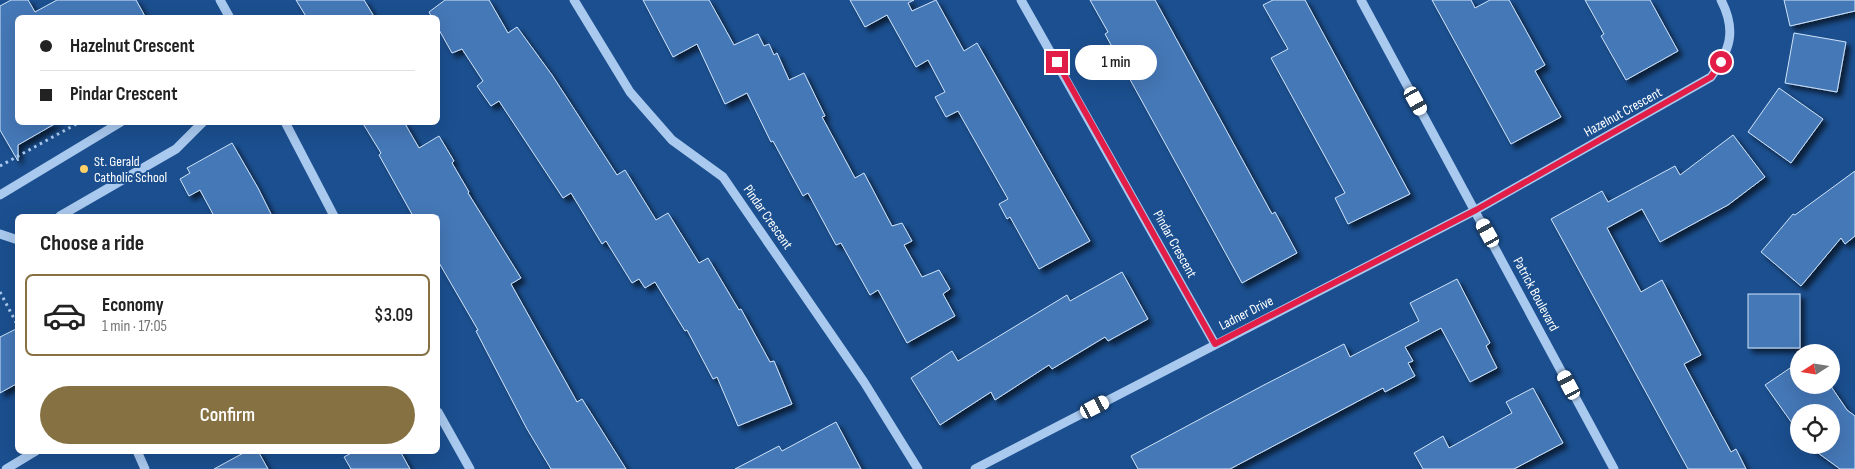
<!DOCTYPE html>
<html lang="en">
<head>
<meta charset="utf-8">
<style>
  body { margin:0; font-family:"Sofia Sans Condensed",sans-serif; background:#f6f6f6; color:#222; height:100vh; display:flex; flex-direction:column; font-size:19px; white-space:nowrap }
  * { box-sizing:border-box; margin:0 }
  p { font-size:16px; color:#767676 }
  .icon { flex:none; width:28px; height:28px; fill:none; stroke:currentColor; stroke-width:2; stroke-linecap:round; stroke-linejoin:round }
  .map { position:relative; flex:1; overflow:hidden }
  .panel { position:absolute; left:15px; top:214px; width:425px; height:240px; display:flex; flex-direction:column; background:#fff; border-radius:8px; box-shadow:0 5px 20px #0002 }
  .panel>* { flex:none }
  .banner { position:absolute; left:15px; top:15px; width:425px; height:110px; border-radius:8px; box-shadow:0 5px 20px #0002; display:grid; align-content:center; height:110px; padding:0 25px; background:#fff }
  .needle { width:32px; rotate:258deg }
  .buttons { position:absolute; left:1790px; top:344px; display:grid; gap:10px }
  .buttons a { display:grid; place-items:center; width:50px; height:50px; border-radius:50%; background:#fff; box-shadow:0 5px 20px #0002; font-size:25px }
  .end { position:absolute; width:22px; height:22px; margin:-11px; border:6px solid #e11d48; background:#fff; box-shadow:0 0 0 2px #fff }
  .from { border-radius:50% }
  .bubble { position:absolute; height:35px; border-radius:18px; background:#fff; box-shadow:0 5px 20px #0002; font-size:16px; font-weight:600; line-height:35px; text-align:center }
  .car { position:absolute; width:15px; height:30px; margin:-15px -8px; border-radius:6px; box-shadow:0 0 4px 1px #0007; background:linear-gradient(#fff 24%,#345 0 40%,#fff 0 76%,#345 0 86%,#fff 0) }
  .banner b { display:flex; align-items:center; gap:18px; height:48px; font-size:19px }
  .banner b+b { border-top:1px solid #e0e0e0 }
  .banner i { width:12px; height:12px; background:#222 }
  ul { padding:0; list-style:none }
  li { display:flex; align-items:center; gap:15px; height:82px; margin:0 10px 8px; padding:0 15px; border:2px solid transparent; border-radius:8px }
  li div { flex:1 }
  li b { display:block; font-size:19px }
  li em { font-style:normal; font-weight:600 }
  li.active { border-color:#857141 }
  li>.icon { width:45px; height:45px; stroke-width:1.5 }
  h2 { padding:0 25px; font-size:22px; line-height:60px }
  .button { display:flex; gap:10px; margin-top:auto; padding:10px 25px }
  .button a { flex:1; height:58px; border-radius:30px; background:#857141; color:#fff; font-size:20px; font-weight:600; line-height:58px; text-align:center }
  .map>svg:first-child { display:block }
</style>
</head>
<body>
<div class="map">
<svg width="1855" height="469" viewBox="0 0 1855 469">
  <defs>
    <filter id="shadow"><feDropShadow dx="4.5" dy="4.5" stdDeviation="2.5" flood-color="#0009"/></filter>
  </defs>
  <rect width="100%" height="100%" fill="#1b4f8f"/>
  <g fill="#4478b7" stroke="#cfe3fa" filter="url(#shadow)">
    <polygon points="11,0 28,0 35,12 57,0 136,0 146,18 18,18 18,122 58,122 18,145 18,161 0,130 0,6"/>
    <polygon points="296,0 364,0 375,18 307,18"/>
    <polygon points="445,0 489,0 508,33 517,27 552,75 617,175 625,170 656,220 668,213 699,263 708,258 739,310 741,309 770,362 774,361 792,404 738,426 717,377 713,379 687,330 685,331 655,282 645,288 639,279 632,283 606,241 602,244 571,193 563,198 499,101 491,106 477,86 483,81 462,49 452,53 438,28 438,18 432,18 429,12"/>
    <polygon points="643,0 709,0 734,45 758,34 764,46 769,44 774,55 777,53 789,80 804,73 825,116 822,117 855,178 864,173 892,226 902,223 912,241 904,245 922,277 939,270 950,289 943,294 955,316 907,343 878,290 870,295 841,243 836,245 808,193 803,196 773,141 771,142 747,93 725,104 697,44 673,57"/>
    <polygon points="850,0 914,0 908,3 912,11 936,0 964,51 977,43 1090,241 1039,269 1010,217 1007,219 999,204 1008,199 958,111 946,117 935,97 945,92 928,60 916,67 887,15 865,27"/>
    <polygon points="1090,0 1155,0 1272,214 1275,212 1297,253 1242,283 1105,34 1108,32"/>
    <polygon points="1273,0 1305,0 1410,194 1348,224 1335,198 1345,193 1271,58 1288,49 1263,5"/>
    <polygon points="1432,0 1471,0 1475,8 1490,0 1509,0 1545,65 1535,71 1561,117 1511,144"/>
    <polygon points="1585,0 1650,0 1678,51 1626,80 1601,36 1604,34"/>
    <polygon points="1784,0 1855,0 1855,11 1790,26"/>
    <polygon points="1794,33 1846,42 1837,92 1785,83"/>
    <polygon points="1779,88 1823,119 1791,163 1748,132"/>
    <polygon points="362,122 404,122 419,148 439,136 454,161 452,163 469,192 468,193 521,278 511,284 577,402 582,399 626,469 551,469 527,429 476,331 478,330 438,261 438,216 413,216 379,155 381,153"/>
    <polygon points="1733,135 1765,177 1728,205 1660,242 1642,209 1607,228 1641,292 1662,280 1701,355 1684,364 1731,452 1736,449 1746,469 1688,469 1551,219 1602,191 1608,202 1675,166 1680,175"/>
    <polygon points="232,143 258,188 272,216 214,216 200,190 189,196 180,179 190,173 187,168"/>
    <polygon points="1855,171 1855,236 1845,244 1841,238 1801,286 1761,252 1793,214 1795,215"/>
    <polygon points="1122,272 1148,319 1108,341 1105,337 1052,369 1049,365 995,400 991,392 940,425 911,378 952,351 958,361 1067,295 1070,301"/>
    <polygon points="1457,279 1490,343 1486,346 1497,368 1470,382 1441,328 1405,347 1413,361 1408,363 1415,376 1385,392 1383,388 1230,469 1138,469 1131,456 1262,386 1344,344 1350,357 1419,321 1410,303"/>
    <rect x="1748" y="294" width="52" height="54"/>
    <polygon points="18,328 18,383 0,393 0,337"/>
    <polygon points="1799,362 1799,385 1830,385 1847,410 1855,416 1855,469 1840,469 1807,445 1831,445 1831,412 1799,412 1799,433 1765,385"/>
    <polygon points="1533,388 1563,443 1514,469 1423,469 1414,453 1443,436 1449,448 1512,413 1506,402"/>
    <polygon points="836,422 861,469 735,469 779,446 782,451"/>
    <polygon points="247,451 258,451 268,469 214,469"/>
    <polygon points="355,451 400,451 410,469 351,469 344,457"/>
  </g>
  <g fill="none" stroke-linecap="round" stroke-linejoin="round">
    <g stroke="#a9c9ee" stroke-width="3" stroke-dasharray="2.5 4" stroke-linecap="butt">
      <polyline points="0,166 80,122"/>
      <polyline points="0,292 18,326"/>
    </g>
    <g stroke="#a9c9ee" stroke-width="9">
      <polyline points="220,0 230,18"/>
      <polyline points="574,0 630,92 672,140 723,177 864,382 918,469"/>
      <polyline points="1021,0 1215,344"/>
      <polyline points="1361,0 1614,469"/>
      <polyline points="285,122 334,216"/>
      <polyline points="0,195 121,122"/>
      <polyline points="60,216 176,149 203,122"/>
      <polyline points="0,234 18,240"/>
      <polyline points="438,412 470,469"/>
      <polyline points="137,451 145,469"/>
      <polyline points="6,469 36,451"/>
      <path d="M 975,469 L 1476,210 L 1711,77 C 1730,50 1737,31 1721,0"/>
    </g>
  </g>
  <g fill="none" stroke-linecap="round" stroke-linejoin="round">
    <polyline stroke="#e11d48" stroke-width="6" points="1057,62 1215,344 1476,210 1711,77 1721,62"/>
  </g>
  <circle fill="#ffd166" stroke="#1b4f8f" stroke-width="2" cx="84" cy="169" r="5"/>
  <g text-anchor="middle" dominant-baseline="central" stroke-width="4" stroke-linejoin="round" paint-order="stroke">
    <g font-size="14" fill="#fff" stroke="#1b4f8f">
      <text transform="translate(1623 112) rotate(-29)">Hazelnut Crescent</text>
      <text transform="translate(768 217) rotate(55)">Pindar Crescent</text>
      <text transform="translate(1175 244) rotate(61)">Pindar Crescent</text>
      <text transform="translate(1536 294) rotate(62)">Patrick Boulevard</text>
      <text transform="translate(1246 313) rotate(-27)">Ladner Drive</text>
    </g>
    <g font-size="14" fill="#fff" stroke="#1b4f8f" text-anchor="start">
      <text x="94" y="161">St. Gerald<tspan x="94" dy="16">Catholic School</tspan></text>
    </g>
  </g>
</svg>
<div class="buttons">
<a><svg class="needle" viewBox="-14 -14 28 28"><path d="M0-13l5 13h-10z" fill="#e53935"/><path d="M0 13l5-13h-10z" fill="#767676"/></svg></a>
<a><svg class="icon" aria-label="locate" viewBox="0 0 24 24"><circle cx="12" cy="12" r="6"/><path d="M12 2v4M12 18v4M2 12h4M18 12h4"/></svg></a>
</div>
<i class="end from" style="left:1721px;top:62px"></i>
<i class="end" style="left:1057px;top:62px"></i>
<div class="bubble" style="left:1075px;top:45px;width:82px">1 min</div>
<i class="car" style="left:1416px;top:101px;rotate:151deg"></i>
<i class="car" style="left:1488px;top:233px;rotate:331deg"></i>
<i class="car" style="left:1569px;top:385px;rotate:332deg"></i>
<i class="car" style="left:1095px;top:407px;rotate:63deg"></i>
<div class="banner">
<b><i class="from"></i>Hazelnut Crescent</b>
<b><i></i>Pindar Crescent</b>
</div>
<section class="panel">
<h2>Choose a ride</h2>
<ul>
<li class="active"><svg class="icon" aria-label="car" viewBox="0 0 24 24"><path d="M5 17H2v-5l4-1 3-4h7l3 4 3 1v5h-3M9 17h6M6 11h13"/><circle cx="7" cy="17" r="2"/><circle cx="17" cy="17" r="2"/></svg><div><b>Economy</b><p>1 min · 17:05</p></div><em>$3.09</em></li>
</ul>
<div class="button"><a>Confirm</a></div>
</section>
</div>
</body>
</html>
